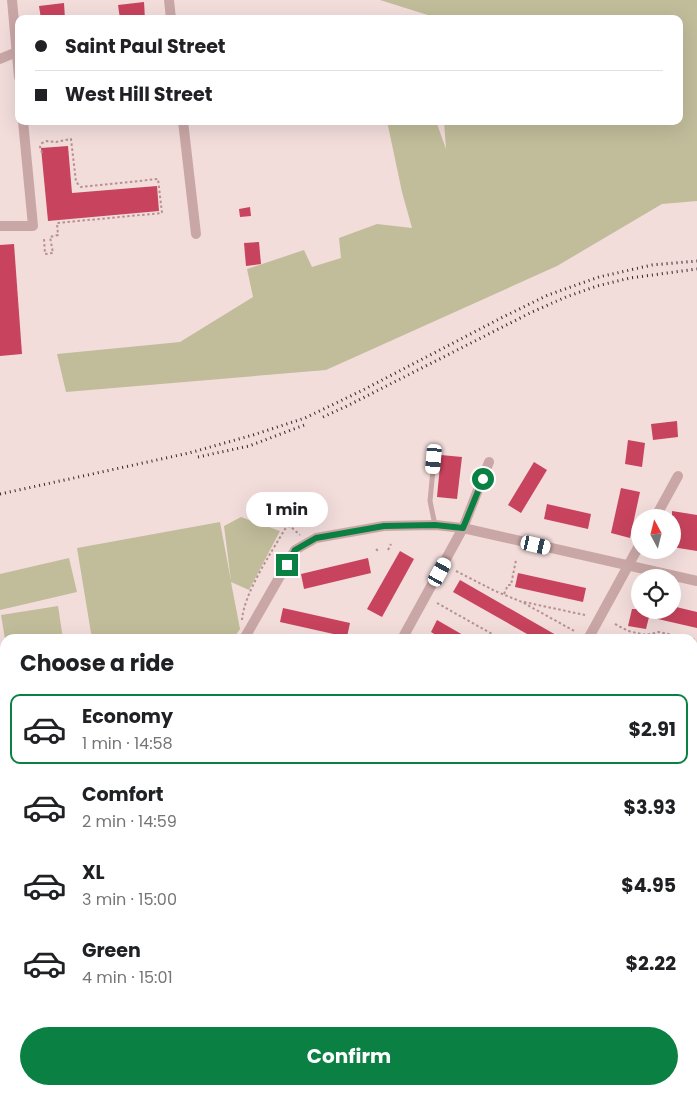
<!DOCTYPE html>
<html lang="en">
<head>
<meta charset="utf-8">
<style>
  body { margin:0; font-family:Poppins,sans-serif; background:#f2f2f2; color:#202124; height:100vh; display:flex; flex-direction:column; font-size:19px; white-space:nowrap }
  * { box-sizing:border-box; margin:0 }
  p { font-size:16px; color:#757577 }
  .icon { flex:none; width:28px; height:28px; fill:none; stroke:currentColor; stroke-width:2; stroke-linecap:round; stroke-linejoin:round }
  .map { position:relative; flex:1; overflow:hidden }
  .details { position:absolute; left:0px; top:634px; width:698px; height:461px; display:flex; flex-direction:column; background:#fff; border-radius:15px 15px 0 0; box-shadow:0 5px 20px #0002 }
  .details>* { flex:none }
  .hud { position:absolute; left:15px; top:15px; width:668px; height:110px; border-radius:10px; box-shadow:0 5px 20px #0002; display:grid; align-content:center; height:110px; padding:0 20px; background:#fff }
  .needle { width:32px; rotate:353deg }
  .fabs { position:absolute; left:631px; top:509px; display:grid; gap:10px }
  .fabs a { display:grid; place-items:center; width:50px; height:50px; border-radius:50%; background:#fff; box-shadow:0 5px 20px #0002; font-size:25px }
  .end { position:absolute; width:22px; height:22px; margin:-11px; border:6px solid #0b8043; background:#fff; box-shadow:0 0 0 2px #fff }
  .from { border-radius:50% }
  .bubble { position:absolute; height:35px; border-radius:18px; background:#fff; box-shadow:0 5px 20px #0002; font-size:16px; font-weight:700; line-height:35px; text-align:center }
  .car { position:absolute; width:15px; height:30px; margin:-15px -8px; border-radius:6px; box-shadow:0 0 4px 1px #0007; background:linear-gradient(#fff 24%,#345 0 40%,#fff 0 76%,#345 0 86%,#fff 0) }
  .hud b { display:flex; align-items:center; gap:18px; height:48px; font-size:19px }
  .hud b+b { border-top:1px solid #e0e0e0 }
  .hud i { width:12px; height:12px; background:#202124 }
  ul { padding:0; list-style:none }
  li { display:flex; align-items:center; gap:15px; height:70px; margin:0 10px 8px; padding:0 10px; border:2px solid transparent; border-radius:10px }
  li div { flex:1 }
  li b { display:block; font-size:19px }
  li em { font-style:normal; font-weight:700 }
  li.current { border-color:#0b8043 }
  li>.icon { width:45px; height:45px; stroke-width:1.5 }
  h2 { padding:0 20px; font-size:22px; line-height:60px }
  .primary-button { display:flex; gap:10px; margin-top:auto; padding:10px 20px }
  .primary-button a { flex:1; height:58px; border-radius:30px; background:#0b8043; color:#fff; font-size:20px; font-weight:700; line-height:58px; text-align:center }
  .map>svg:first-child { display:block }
</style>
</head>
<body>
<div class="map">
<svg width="697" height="1094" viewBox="0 0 697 1094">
  <rect width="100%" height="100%" fill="#f2dddb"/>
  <g fill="#c1bd9b">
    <polygon points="380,0 697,0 697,201 662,204 557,266 326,370 66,392 57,354 180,342 253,297 247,269 304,250 312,267 341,258 339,238 377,224 412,228 402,192 387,121 436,121 446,149 444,121 679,121 679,19 435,19 434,17"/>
    <polygon points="241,517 280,531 249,590 231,582 240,629 233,639 92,639 77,548 220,522 231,581 224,526"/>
    <polygon points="69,558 77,592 0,610 0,574"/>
    <polygon points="58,606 63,639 5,639 1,615"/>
  </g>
  <g fill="#c8435d">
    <polygon points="144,2 145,19 120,19 118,5"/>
    <polygon points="64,3 65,19 41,19 39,6"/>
    <polygon points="68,146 72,193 157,186 159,211 48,221 41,148"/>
    <polygon points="250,207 251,216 240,217 239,209"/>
    <polygon points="259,242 261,264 246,266 244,243"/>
    <polygon points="14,244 22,354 0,356 0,245"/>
    <polygon points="677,421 678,437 653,440 651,424"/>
    <polygon points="628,440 645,443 642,467 625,464"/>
    <polygon points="441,455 462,457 457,499 437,497"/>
    <polygon points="534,462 547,470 521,513 508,505"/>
    <polygon points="621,488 640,492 630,538 611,533"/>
    <polygon points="547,504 591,514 588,529 544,519"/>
    <polygon points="672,511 697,515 697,551 672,547"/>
    <polygon points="400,551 414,559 382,617 367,609"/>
    <polygon points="368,558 371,573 304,589 301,574"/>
    <polygon points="518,573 586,588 583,602 515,587"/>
    <polygon points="460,580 563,639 536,639 453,592"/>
    <polygon points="672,606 697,612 697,628 649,617 646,629 628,626 632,609 672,610"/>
    <polygon points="283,608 350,623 347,637 280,622"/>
    <polygon points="437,620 470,639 442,639 431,632"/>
  </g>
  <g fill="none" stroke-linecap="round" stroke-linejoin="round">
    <g stroke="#b69191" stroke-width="2" stroke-dasharray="2.5 2.5" stroke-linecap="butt">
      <polyline points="42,153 40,147 42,143 47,141 56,142 71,139 76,182 81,187 158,179 162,213 57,223 58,235 50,237 53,253 45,254 44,239"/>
      <polyline points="376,549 379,552"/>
      <polyline points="388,550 391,544"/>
      <polyline points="456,571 495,591 522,602 576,632"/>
      <polyline points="504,594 508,585 511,585 516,560"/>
      <polyline points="524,602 585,615"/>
      <polyline points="437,603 501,639"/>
      <path d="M 242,620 C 244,593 271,553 285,529 L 288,526 L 291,527 L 300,535"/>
      <polyline points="615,624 628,631 646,635 659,632 691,639"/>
      <polyline points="692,639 697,640"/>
      <polyline points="692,678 697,670"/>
      <polyline points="692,702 697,704"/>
      <polyline points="692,745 697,747"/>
      <polyline points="0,762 5,761"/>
      <polyline points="0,801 5,800"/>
      <polyline points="0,851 5,850"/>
      <polyline points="692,858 697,859"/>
      <polyline points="0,901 5,901"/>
      <polyline points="0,1012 5,1012"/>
      <polyline points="69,1090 79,1092 82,1090"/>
      <polyline points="186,1090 193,1094"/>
      <polyline points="254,1090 266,1094"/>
      <polyline points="656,1090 659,1094"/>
      <polyline points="20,1094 21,1090"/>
      <polyline points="218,1094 222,1090"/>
    </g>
    <g stroke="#caa7a7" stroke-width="5">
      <polyline points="434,459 430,501 435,525"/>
      <polyline points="155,1090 162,1094"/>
    </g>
    <g stroke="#caa7a7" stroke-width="10">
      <polyline points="12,0 19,77"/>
      <polyline points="169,0 171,19"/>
      <polyline points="0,59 19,51"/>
      <polyline points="183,121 196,234"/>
      <polyline points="0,226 33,226 23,121"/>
      <polyline points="655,518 678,476"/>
      <polyline points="244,639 295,550 316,538 384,526 435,525 463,528 697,581"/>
      <polyline points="402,639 463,528 489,462"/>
      <polyline points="588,639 640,544"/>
      <polyline points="0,691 5,690"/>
      <polyline points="692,789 697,782"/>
      <polyline points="692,912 697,913"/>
      <polyline points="0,957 5,957"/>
      <polyline points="692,1081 697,1082"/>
      <polyline points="144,1094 146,1090"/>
      <polyline points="331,1094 333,1090"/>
      <polyline points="519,1094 521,1090"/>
    </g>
    <g stroke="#372729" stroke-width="3" stroke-dasharray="1 4" stroke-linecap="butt">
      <polyline points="323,417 347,406 532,312 566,297 597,286 630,278 697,269"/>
      <polyline points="198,457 249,446 307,424"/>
      <polyline points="0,494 189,453 253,435 305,418 363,390 503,317 548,295 599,277 652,265 697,261"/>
    </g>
  </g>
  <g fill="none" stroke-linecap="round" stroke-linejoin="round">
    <polyline stroke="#0b8043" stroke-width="6" points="287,565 295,550 316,538 384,526 435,525 463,528 483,479"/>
  </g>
</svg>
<div class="fabs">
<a><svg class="needle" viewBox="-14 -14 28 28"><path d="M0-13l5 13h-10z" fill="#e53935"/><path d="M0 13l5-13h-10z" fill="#757577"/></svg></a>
<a><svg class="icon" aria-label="locate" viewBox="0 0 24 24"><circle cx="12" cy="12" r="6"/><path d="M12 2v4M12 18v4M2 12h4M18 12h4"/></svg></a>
</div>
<i class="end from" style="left:483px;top:479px"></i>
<i class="end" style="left:287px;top:565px"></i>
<div class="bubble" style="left:246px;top:492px;width:82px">1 min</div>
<i class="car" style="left:434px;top:459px;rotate:185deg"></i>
<i class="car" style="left:536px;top:545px;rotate:103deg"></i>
<i class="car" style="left:440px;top:572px;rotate:29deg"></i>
<div class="hud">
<b><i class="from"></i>Saint Paul Street</b>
<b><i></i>West Hill Street</b>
</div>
<section class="details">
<h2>Choose a ride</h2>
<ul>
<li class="current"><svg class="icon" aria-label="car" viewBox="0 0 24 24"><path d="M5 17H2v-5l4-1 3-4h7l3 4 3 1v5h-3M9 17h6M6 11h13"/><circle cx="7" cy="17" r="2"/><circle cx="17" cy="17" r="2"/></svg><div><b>Economy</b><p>1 min · 14:58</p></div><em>$2.91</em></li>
<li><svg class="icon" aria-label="car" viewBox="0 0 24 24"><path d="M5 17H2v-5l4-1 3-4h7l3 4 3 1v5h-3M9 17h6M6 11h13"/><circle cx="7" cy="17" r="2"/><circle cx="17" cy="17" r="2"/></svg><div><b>Comfort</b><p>2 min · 14:59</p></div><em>$3.93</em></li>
<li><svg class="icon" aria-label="car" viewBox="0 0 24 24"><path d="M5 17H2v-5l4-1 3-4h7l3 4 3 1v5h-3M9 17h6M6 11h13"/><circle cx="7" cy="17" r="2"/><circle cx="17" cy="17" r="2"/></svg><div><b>XL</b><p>3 min · 15:00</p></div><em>$4.95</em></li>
<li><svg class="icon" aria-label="car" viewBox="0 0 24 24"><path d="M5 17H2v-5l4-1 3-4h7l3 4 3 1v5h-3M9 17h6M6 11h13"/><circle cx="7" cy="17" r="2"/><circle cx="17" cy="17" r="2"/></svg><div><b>Green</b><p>4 min · 15:01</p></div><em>$2.22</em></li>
</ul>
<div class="primary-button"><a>Confirm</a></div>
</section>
</div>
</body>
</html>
